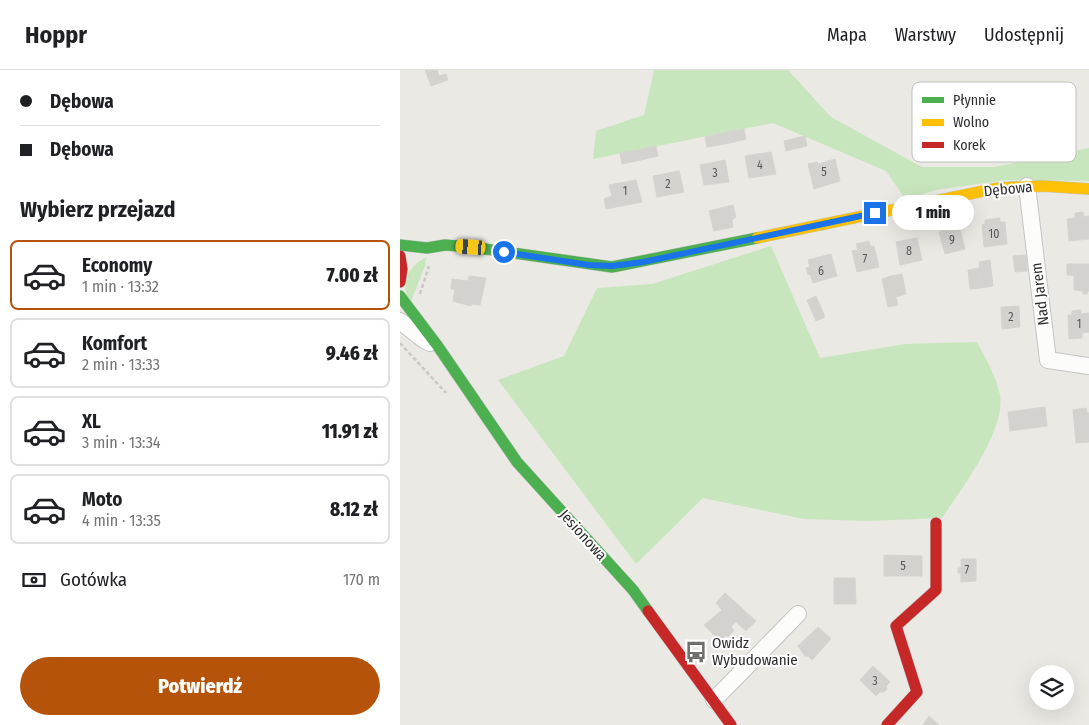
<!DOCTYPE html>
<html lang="pl">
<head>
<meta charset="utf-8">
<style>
  body { margin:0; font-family:"Fira Sans Condensed",sans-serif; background:#f6f6f6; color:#202124; height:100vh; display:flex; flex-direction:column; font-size:19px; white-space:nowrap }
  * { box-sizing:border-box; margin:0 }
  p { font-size:16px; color:#757577 }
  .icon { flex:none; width:28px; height:28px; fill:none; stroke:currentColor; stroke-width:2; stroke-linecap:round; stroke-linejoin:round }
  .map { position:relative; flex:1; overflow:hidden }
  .details { display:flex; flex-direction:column; background:#fff; width:400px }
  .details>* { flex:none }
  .banner { display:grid; align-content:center; height:110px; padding:0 20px; background:#fff }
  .controls { position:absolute; left:629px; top:595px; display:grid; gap:10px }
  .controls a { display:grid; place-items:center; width:45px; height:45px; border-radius:50%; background:#fff; box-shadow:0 5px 20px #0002; font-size:25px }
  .end { position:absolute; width:22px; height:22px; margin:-11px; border:6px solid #1a73e8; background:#fff; box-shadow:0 0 0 2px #fff }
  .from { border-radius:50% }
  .bubble { position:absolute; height:35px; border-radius:18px; background:#fff; box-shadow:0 5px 20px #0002; font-size:16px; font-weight:800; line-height:35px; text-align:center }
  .car { position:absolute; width:15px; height:30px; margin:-15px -8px; border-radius:6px; box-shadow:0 0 4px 1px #0007; background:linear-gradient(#f5c518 24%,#345 0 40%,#f5c518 0 76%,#345 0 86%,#f5c518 0) }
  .banner b { display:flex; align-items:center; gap:18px; height:48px; font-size:19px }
  .banner b+b { border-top:1px solid #e0e0e0 }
  .banner i { width:12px; height:12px; background:#202124 }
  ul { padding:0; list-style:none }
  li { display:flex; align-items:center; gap:15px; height:70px; margin:0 10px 8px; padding:0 10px; border:2px solid #e0e0e0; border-radius:8px }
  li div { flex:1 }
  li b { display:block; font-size:19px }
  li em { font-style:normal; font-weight:800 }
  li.selected { border-color:#b45309 }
  li>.icon { width:45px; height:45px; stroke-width:1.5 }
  h2 { padding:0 20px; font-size:22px; line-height:60px }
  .pay { display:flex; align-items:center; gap:12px; height:55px; padding:0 20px; font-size:19px }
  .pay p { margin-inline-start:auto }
  .action { display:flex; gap:10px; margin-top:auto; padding:10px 20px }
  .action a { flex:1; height:58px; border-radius:30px; background:#b45309; color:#fff; font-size:20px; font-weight:800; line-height:58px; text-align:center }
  header { display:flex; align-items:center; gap:30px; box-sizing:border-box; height:70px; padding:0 25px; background:#fff; border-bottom:1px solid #e0e0e0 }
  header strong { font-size:24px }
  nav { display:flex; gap:28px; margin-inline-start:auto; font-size:18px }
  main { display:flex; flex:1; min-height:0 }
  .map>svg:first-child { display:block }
</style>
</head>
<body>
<header>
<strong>Hoppr</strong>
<nav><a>Mapa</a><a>Warstwy</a><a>Udostępnij</a></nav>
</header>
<main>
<section class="details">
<div class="banner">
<b><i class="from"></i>Dębowa</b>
<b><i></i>Dębowa</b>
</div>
<h2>Wybierz przejazd</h2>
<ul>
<li class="selected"><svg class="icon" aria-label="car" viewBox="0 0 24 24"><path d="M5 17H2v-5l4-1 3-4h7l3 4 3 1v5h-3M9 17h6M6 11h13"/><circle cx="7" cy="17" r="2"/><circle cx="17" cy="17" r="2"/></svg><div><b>Economy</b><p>1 min · 13:32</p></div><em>7.00 zł</em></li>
<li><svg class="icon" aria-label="car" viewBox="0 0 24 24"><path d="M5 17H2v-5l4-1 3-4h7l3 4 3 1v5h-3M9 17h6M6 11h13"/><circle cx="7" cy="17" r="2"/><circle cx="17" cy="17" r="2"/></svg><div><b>Komfort</b><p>2 min · 13:33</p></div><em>9.46 zł</em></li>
<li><svg class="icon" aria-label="car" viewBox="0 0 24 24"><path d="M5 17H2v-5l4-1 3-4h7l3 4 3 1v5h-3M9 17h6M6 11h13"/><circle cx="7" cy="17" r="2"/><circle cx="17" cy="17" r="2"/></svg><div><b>XL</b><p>3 min · 13:34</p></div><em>11.91 zł</em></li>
<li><svg class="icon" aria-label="car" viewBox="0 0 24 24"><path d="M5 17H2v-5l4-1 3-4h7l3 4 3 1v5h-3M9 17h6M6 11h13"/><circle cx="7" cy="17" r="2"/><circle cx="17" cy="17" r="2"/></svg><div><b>Moto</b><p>4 min · 13:35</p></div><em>8.12 zł</em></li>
</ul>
<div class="pay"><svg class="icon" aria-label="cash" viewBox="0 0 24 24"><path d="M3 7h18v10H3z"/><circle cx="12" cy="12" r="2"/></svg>Gotówka<p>170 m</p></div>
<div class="action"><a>Potwierdź</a></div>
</section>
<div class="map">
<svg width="689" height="655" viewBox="0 0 689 655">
  <rect width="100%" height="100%" fill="#eae9e4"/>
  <g fill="#c8e6bd">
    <polygon points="254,0 388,0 431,47 522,97 594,97 689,78 689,111 607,110 535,120 506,130 486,101 373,53 193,89 196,61 244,45"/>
    <path d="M 371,176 L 420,288 L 505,274 L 577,272 C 586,289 596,306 600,325 C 606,360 561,420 542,448 L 468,451 L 404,449 L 303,428 L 236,494 L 98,310 L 164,286 L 197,218 L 252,214 Z"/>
    <path d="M 26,187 L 25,196 L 10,234 C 0,213 7,198 26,187 Z"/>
  </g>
  <g fill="#d3d2ce" stroke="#d5d4d0">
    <polygon points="25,0 37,0 39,6 46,4 48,10 31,16"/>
    <polygon points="344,59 346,69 330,73 328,62"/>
    <polygon points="328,62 330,73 307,77 305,67"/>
    <polygon points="405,66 407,76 386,81 384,71"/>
    <polygon points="256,76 258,86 241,90 238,80"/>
    <polygon points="238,80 241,90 222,94 220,83"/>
    <polygon points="371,82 376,104 349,108 345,86"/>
    <polygon points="435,89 440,111 414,119 408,94 417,92 418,94"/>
    <polygon points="325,90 329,112 304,115 300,95"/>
    <polygon points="279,101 284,122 257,127 253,106"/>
    <polygon points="236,110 242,132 206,139 204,129 212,126 209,115"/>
    <polygon points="333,135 336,147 332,150 333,157 314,161 309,141"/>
    <polygon points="683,142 684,147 689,146 689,169 669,171 667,149 675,148 675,143"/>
    <polygon points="600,148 600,152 605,152 607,174 584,177 582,155 585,154 585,150"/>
    <polygon points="558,151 565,179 545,184 539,162 544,160 543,155"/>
    <polygon points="517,168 522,190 500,195 496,172"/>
    <polygon points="469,171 470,176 474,176 479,197 457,202 452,181 458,180 456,174"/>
    <polygon points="431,184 437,206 413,213 410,204 408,205 406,198 410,197 408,190"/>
    <polygon points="626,185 627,201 615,202 613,186"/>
    <polygon points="590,190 593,216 581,218 579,192"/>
    <polygon points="667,194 689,194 689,206 667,205"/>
    <polygon points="579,198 581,218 570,219 568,200"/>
    <polygon points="502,204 506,224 496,227 491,206"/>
    <polygon points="674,205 689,206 689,221 688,221 687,224 683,224 683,221 674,220"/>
    <polygon points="69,206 86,208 80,235 72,234 71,236 53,231 55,219 51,219 52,209 68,211"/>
    <polygon points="491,206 498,235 488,237 482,209"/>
    <polygon points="416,226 425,247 416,251 407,230"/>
    <polygon points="619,236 620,257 602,259 601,237"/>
    <polygon points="681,240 681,244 689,243 689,262 682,263 682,268 669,269 668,245 672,245 672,241"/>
    <polygon points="645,337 647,356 610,361 608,342"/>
    <polygon points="686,338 687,343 689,343 689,372 676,373 673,340"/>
    <polygon points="484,485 522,486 522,506 484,506"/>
    <polygon points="561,489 576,489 576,511 561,512 561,503 558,503 558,498 561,498"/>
    <polygon points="434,508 455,508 456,534 434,534"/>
    <polygon points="325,523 356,551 346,561 336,552 331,557 334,560 328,567 326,565 320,571 304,555 322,540 316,533"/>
    <polygon points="418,557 431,569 412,590 408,586 405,586 398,576"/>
    <polygon points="473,596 490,612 486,616 487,619 484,622 480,622 476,626 460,610"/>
    <polygon points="529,646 539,655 523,655"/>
  </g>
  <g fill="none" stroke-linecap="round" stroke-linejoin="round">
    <g stroke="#c4c4c4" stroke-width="18">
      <g id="street">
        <polyline points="627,116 648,290 689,296"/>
        <polyline points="0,251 24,270 30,273"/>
        <polyline points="314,630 398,544"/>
      </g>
    </g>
    <g stroke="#c4c4c4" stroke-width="12">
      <g id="fast">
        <polyline points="0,175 27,178 45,175 71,177 212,197 357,168"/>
        <polyline points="0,226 37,275 117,392 233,520 248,541"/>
      </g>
    </g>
    <g stroke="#c4c4c4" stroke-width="12">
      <polyline id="slow" points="357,168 598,118 643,116 689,119"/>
    </g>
    <g stroke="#c4c4c4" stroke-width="12">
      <g id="jam">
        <polyline points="0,186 2,199 0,212"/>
        <polyline points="248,541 331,655"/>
        <polyline points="487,655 517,622 496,556 536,520 536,453"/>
      </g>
    </g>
    <g stroke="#c8c8c8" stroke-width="2.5" stroke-dasharray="4 2.5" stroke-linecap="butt">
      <polyline points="20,224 29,196"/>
      <polyline points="0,273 46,323"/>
    </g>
    <use href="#street" stroke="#fcfcfb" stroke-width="16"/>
    <use href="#fast" stroke="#4caf50" stroke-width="11"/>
    <use href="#slow" stroke="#ffc107" stroke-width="11"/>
    <use href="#jam" stroke="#c62828" stroke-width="11"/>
  </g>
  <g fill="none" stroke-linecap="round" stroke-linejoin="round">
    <polyline stroke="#1a73e8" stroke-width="6" points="104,182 189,195 212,196 243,192 475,143"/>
  </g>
  <defs>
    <g id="bus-bare" transform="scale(1.725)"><path d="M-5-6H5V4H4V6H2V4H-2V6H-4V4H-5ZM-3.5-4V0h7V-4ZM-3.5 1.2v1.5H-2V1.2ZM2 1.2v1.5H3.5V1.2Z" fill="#6f6f6d" stroke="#fff" stroke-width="2.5" paint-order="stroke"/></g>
  </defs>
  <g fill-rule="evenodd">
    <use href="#bus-bare" x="296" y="582"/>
  </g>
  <g text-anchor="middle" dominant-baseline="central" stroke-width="4" stroke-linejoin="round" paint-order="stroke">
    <g font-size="12" fill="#575756">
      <text x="360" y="95">4</text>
      <text x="424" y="102">5</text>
      <text x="315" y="103">3</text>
      <text x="268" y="114">2</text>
      <text x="225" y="121">1</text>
      <text x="594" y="164">10</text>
      <text x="552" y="170">9</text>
      <text x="509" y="181">8</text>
      <text x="465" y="189">7</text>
      <text x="421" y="201">6</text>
      <text x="611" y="247">2</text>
      <text x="679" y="254">1</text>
      <text x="503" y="496">5</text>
      <text x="567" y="500">7</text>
      <text x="475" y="611">3</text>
    </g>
    <g font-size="15" fill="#2d2d2d" stroke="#fff">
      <text transform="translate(608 119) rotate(-6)">Dębowa</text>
      <text transform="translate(640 224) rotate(-97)">Nad Jarem</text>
      <text transform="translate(183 465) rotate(48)">Jesionowa</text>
    </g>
    <g font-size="15" fill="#2d2d2d" stroke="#fff" text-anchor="start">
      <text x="312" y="573">Owidz<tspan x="312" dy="17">Wybudowanie</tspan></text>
    </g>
  </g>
  <rect x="512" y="12" width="164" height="80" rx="8" fill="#fff" stroke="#c0c0c0" stroke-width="1"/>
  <rect x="522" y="27" width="22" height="6" fill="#4caf50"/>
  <rect x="522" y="49" width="22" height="7" fill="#ffc107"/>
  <rect x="522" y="72" width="22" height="6" fill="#c62828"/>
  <g font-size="14" fill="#2d2d2d">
    <text x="553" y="35">Płynnie</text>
    <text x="553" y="57">Wolno</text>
    <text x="553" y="80">Korek</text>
  </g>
</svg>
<div class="controls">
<a><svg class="icon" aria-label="layers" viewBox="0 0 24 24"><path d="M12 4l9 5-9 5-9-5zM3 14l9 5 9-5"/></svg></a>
</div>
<i class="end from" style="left:104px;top:182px"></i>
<i class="end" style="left:475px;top:143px"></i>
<div class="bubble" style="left:492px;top:125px;width:82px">1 min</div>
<i class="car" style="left:71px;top:177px;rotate:274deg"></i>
</div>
</main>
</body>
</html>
